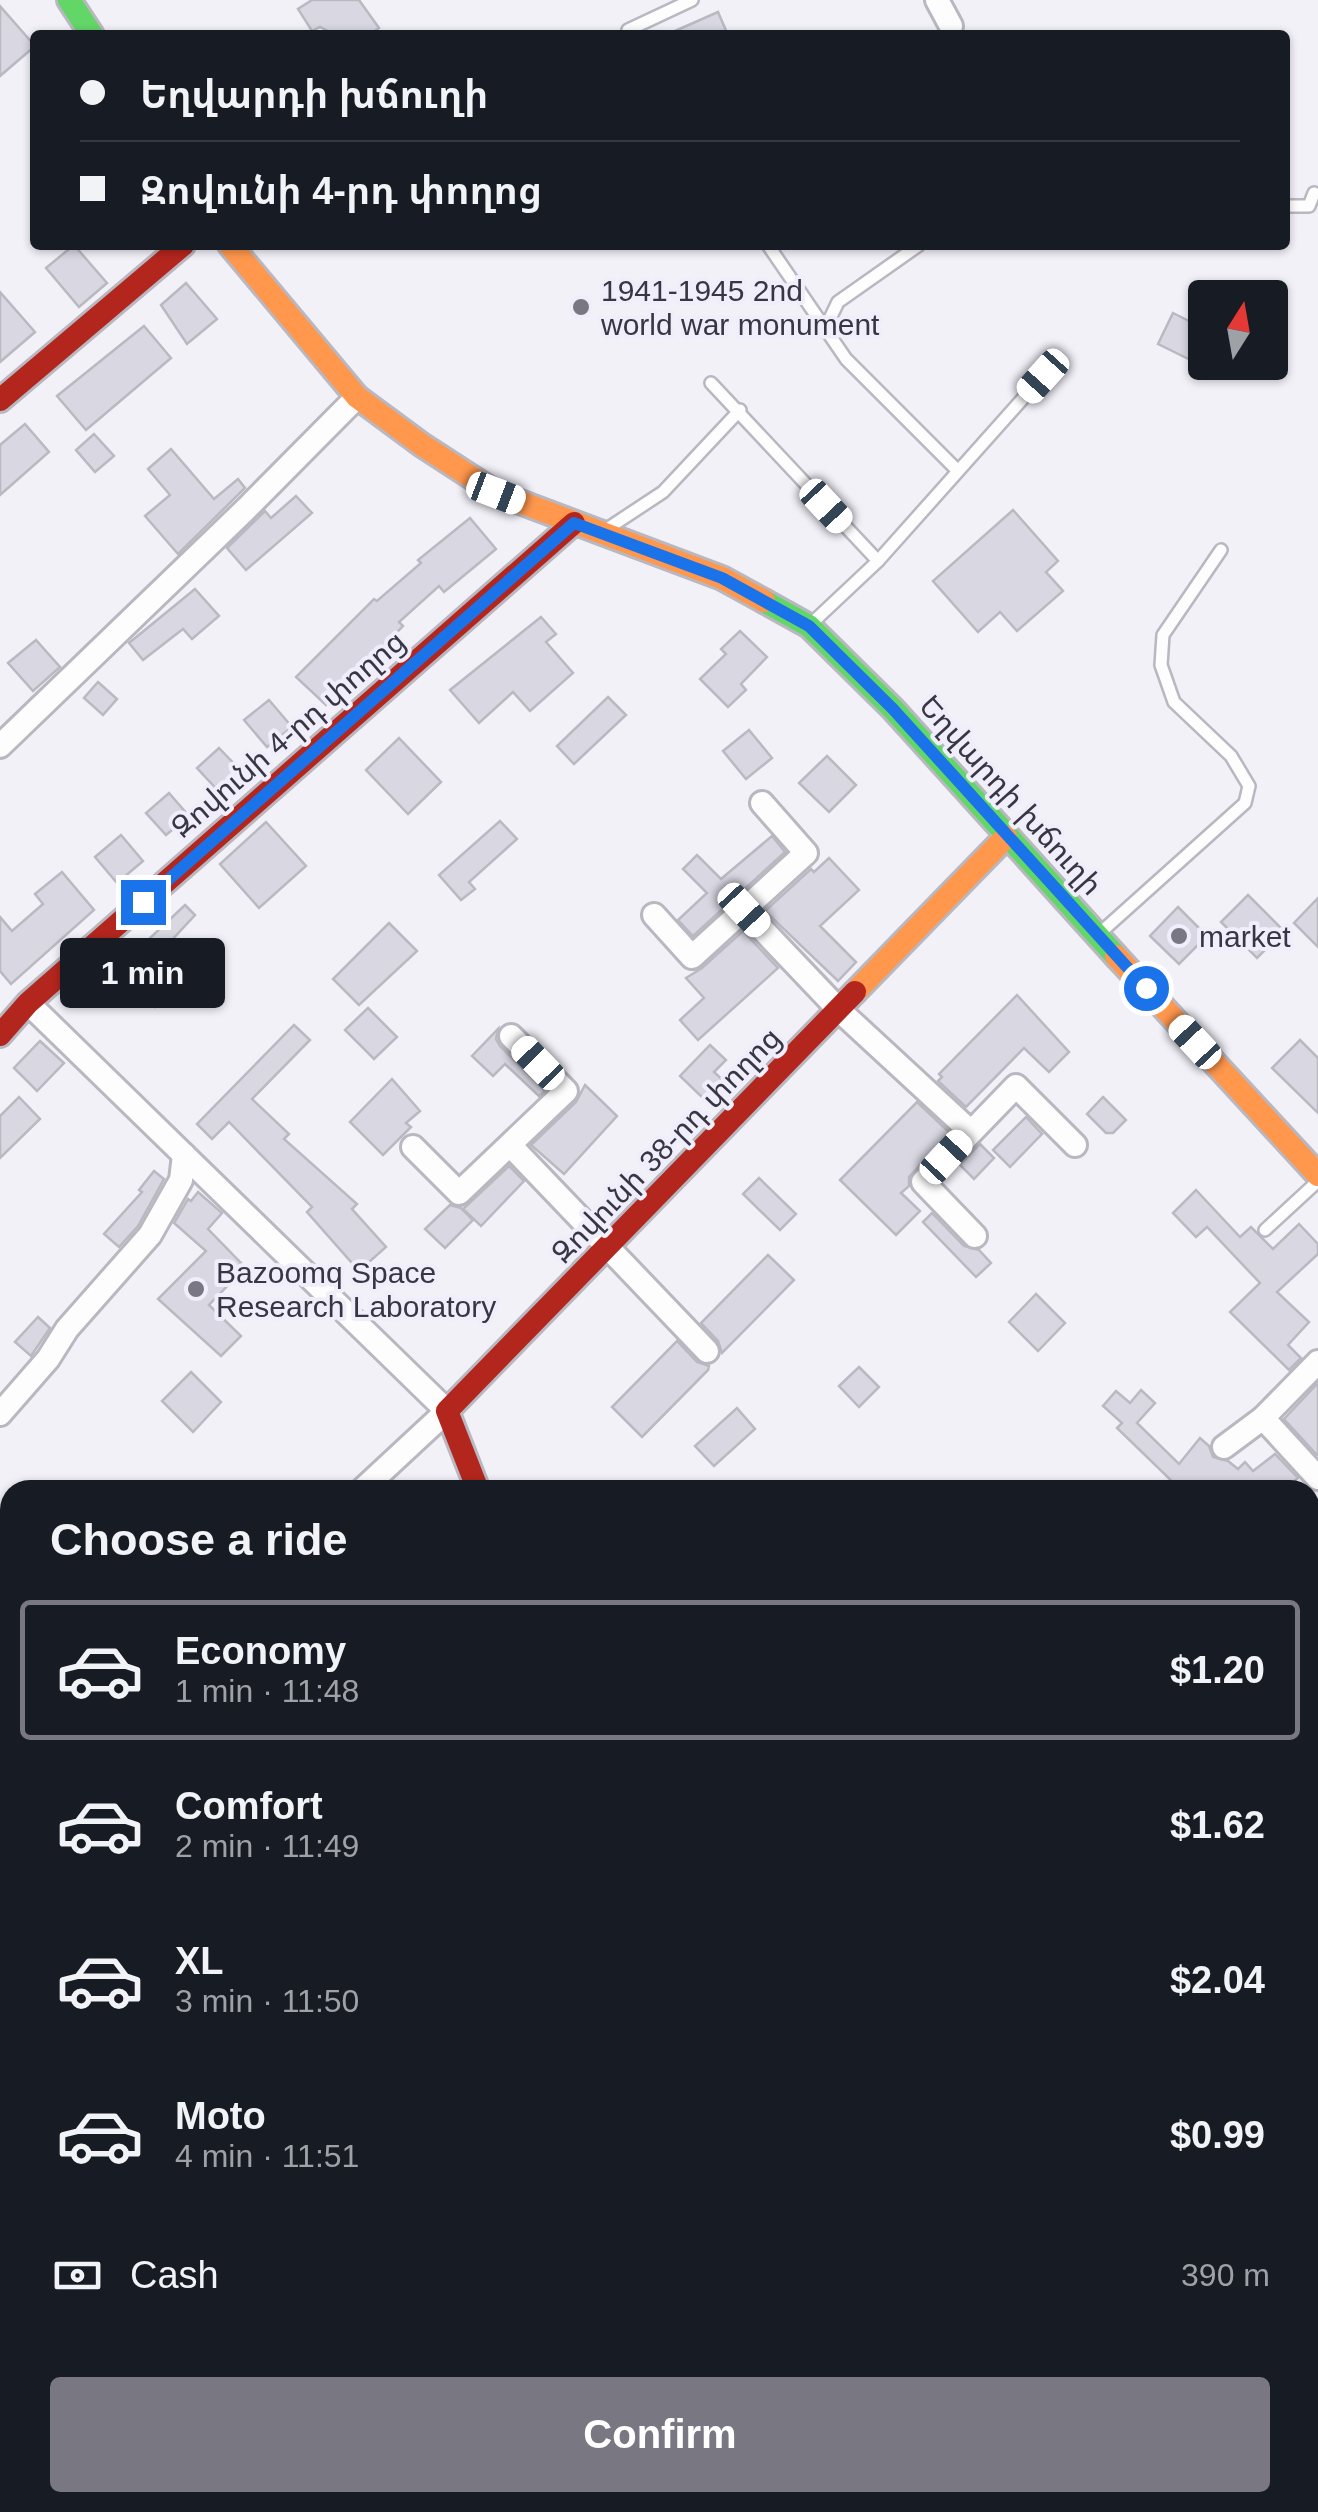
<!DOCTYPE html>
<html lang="en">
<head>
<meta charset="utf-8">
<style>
  body { margin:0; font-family:Helvetica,"Noto Sans Armenian",sans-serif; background:#20242c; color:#f1f3f6; height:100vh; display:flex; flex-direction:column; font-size:38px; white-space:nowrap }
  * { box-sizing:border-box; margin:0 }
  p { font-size:32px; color:#9ea1a6 }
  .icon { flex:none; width:55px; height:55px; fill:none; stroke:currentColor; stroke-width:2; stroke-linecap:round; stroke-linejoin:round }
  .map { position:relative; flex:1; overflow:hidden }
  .side { position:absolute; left:0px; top:1480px; width:1320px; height:1032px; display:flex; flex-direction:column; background:#171b24; border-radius:30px 30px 0 0; box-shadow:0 2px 8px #0004 }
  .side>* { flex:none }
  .banner { position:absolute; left:30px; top:30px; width:1260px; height:220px; border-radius:10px; box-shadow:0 2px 8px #0004; display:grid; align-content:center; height:220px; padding:0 50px; background:#171b24 }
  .needle { width:65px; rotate:11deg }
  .controls { position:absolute; left:1188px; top:280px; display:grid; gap:20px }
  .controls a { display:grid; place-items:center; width:100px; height:100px; border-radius:10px; background:#171b24; box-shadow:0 2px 8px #0004; font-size:50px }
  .end { position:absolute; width:45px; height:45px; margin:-22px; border:12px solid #1a73e8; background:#fff; box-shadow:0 0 0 5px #fff }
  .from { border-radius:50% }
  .bubble { position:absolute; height:70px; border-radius:10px; background:#171b24; box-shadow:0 2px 8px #0004; font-size:32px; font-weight:700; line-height:70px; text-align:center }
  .car { position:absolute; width:30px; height:60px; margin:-30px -15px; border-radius:12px; box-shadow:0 0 8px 2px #0007; background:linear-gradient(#fff 24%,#345 0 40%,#fff 0 76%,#345 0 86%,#fff 0) }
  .banner b { display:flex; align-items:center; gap:35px; height:95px; font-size:38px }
  .banner b+b { border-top:2px solid #363941 }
  .banner i { width:25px; height:25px; background:#f1f3f6 }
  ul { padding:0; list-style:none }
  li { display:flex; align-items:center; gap:30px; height:140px; margin:0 20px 15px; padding:0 30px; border:5px solid transparent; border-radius:10px }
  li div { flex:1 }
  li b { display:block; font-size:38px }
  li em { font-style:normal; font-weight:700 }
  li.selected { border-color:#797782 }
  li>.icon { width:90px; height:90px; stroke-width:1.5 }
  h2 { padding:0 50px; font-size:45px; line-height:120px }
  .pay { display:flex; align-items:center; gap:25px; height:110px; padding:0 50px; font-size:38px }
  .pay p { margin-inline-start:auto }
  .action { display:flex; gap:20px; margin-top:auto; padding:20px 50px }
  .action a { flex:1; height:115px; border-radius:10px; background:#797782; color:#fff; font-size:40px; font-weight:700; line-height:115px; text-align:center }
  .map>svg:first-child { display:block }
</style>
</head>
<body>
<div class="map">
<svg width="1318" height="2512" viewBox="0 0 1318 2512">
  <rect width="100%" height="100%" fill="#f2f1f8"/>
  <g fill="#d9d7e2" stroke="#bab9c2" stroke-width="2.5">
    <polygon points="312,0 359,0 379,28 369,35 336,35 320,27 312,31 298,9"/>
    <polygon points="0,6 35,46 0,76"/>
    <polygon points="718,12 728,35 666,35"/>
    <polygon points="74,245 107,283 79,307 46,268"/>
    <polygon points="186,283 217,319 187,344 161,305"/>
    <polygon points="0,292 35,332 0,362"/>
    <polygon points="1173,313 1205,329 1205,367 1158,344"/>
    <polygon points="144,326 171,358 86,430 57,396"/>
    <polygon points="25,424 49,452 0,495 0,445"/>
    <polygon points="94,434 114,456 95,472 76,450"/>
    <polygon points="171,449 214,499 238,479 245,488 178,554 145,516 170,495 148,469"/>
    <polygon points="296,496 312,513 246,570 227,548 265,511 271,518"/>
    <polygon points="1013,510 1058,561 1046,572 1063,591 1017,631 1000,612 978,632 933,581"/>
    <polygon points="470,518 496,549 444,592 439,586 399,622 403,626 326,705 296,677 374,599 377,601 421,563 418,560"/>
    <polygon points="195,589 219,616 192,639 183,629 143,660 129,643"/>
    <polygon points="541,617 556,634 546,642 573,673 530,711 513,692 479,723 450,690"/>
    <polygon points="740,631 767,657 741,684 746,690 728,707 700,679 726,654 721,649"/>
    <polygon points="36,640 60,667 33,691 8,663"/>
    <polygon points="98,682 117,699 103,715 84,698"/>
    <polygon points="608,697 626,715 574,764 557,746"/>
    <polygon points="269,700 292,727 267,747 244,720"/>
    <polygon points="749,730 772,758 746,779 723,751"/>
    <polygon points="399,738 441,782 408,814 366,770"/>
    <polygon points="219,748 244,774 222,795 197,768"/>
    <polygon points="827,756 856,785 829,812 799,783"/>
    <polygon points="169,793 189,816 166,835 146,813"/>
    <polygon points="500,821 517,839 469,882 475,889 461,900 439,875"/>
    <polygon points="266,822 306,866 259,908 220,864"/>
    <polygon points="121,835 143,861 117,883 95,857"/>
    <polygon points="772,836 785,852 693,936 678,920 707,893 683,869 697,855 721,879"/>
    <polygon points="829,858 859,890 820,926 856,962 838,981 765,911 811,869 814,872"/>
    <polygon points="62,872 94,910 11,984 0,971 0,917 12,931 43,904 35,894"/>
    <polygon points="1248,895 1284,931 1257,958 1221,922"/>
    <polygon points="1318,898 1318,947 1294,923"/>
    <polygon points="185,905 195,915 171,941 196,969 155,1007 141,991 149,982 132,964 137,960 132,955"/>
    <polygon points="1178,907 1207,936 1179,964 1150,936"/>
    <polygon points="389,923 417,951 359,1005 333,979"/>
    <polygon points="743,931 778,968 698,1040 680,1020 704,998 686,978 702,968"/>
    <polygon points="1017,995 1069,1052 1049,1072 1024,1048 966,1107 938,1081 942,1077 939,1074"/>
    <polygon points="368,1008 397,1037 374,1059 345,1030"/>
    <polygon points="294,1025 310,1040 252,1099 289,1134 284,1139 357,1204 352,1209 386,1247 359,1271 307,1212 312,1207 229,1122 212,1139 197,1124"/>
    <polygon points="498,1029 496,1039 500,1046 545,1091 539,1096 505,1064 493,1076 472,1056"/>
    <polygon points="1300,1040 1318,1058 1318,1113 1272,1068"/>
    <polygon points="40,1041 64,1063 37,1091 14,1068"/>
    <polygon points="710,1045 726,1060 714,1072 725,1082 707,1102 680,1076"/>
    <polygon points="392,1079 420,1111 406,1123 411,1127 383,1155 350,1122"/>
    <polygon points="585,1085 617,1116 564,1174 531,1145 576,1102"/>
    <polygon points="19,1097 40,1119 0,1158 0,1116"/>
    <polygon points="1103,1097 1126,1120 1113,1133 1106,1133 1087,1114"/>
    <polygon points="917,1102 950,1133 909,1177 909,1186 901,1193 920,1211 896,1235 840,1180"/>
    <polygon points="1026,1117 1042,1134 1010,1167 993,1150"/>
    <polygon points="980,1144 994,1158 974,1179 960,1165"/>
    <polygon points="509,1166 524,1181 481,1226 463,1209"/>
    <polygon points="154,1171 164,1179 138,1226 119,1247 104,1234 142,1192 139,1190"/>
    <polygon points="759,1178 796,1214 780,1230 743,1194"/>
    <polygon points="1196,1190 1240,1237 1251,1227 1273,1249 1299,1224 1318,1244 1318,1254 1277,1292 1309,1322 1288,1345 1301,1358 1289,1370 1230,1312 1260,1283 1207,1227 1196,1237 1173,1213"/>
    <polygon points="198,1192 222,1213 208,1229 241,1263 232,1273 221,1267 234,1279 209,1305 241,1336 221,1356 158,1299 206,1251 174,1223 188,1199 191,1201"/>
    <polygon points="450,1205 461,1208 473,1220 445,1248 425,1229"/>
    <polygon points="932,1213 964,1246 979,1250 991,1263 976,1277 923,1222"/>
    <polygon points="768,1255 794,1280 722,1353 718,1341 701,1323"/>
    <polygon points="1036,1294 1065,1323 1038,1351 1009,1322"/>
    <polygon points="38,1317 50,1328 31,1356 15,1342"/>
    <polygon points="677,1341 697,1362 709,1366 708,1370 642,1437 612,1407"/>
    <polygon points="859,1367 879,1387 859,1407 839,1386"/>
    <polygon points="191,1372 221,1402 193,1432 162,1401"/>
    <polygon points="1318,1383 1318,1455 1317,1455 1284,1419"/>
    <polygon points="1141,1390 1155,1403 1137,1423 1179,1464 1200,1438 1209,1446 1213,1457 1228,1461 1238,1469 1245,1462 1253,1471 1275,1454 1298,1478 1283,1490 1181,1490 1117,1428 1122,1423 1103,1406 1116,1391 1130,1403"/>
    <polygon points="737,1408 755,1429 714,1466 695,1446"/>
  </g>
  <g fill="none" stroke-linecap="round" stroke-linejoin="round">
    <g stroke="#b9b8c1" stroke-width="16">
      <g id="lane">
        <polyline points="630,35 628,30 692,0"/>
        <polyline points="1285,206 1309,206 1314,193"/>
        <polyline points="768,245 846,359 957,470"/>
        <polyline points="824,331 838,302 919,245"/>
        <polyline points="711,383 878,561 811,624"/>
        <polyline points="610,527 663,492 740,410"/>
        <polyline points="878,561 1043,376"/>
        <polyline points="1100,933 1245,803 1249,786 1231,756 1174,702 1161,665 1163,635 1221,550"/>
        <polyline points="1265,1230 1318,1181"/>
        <polyline points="1310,2139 1318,2144"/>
      </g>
    </g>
    <g stroke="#b9b8c1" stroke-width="28">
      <g id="street">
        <polyline points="937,0 951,26"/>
        <polyline points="0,746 246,509 357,397"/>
        <polyline points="744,910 840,1011 970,1131"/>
        <polyline points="654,915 692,957 806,853 762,803"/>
        <polyline points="28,1003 447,1411 362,1490"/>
        <polyline points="510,1145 707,1351"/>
        <polyline points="413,1147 459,1193 566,1091 511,1036"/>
        <polyline points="975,1236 923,1182 1016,1086 1075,1145"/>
        <polyline points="0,1414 48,1359 67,1329 150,1235 181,1180 184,1155"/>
        <polyline points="1263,1418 1318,1478"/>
        <polyline points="1224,1447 1263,1418 1318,1362"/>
        <polyline points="0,1532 10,1536"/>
        <polyline points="1310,1574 1318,1566"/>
        <polyline points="0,2032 8,2034 0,2076"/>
        <polyline points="1310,2074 1318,2067"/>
        <polyline points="0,2108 10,2109"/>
        <polyline points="0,2458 10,2461"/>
        <polyline points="239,2512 241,2502"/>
        <polyline points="637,2512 638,2502"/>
        <polyline points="787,2512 789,2502"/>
        <polyline points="1172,2512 1174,2502"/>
      </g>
    </g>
    <g stroke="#b9b8c1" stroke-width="28">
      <g id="fast">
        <polyline points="69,0 92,35"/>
        <polyline points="764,601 809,626 893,709 1116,956"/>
        <polyline points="63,2512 64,2502"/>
      </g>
    </g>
    <g stroke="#b9b8c1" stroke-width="28">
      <g id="slow">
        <polyline points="230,245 357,397 422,445 496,493 722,578 764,601"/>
        <polyline points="1116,956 1318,1175"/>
        <polyline points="855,992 1006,837"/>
      </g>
    </g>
    <g stroke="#b9b8c1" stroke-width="28">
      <g id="jam">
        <polyline points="0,400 183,245"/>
        <polyline points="0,1035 28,1003 574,523"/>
        <polyline points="478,1490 447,1411 855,992"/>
      </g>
    </g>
    <use href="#lane" stroke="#fdfdfe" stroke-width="11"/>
    <use href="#street" stroke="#fdfdfe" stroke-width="22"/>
    <use href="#fast" stroke="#63d668" stroke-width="22"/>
    <use href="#slow" stroke="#ff974d" stroke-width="22"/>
    <use href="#jam" stroke="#b3261e" stroke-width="22"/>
  </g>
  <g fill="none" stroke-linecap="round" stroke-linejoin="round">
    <polyline stroke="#1a73e8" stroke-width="12" points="143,902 574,523 722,578 809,626 893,709 1146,988"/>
  </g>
  <g fill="#797782" stroke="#f0eefb" stroke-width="4">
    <circle cx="581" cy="307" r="10"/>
    <circle cx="1179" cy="936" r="10"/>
    <circle cx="196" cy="1289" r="10"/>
  </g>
  <g text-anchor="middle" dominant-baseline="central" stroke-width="8" stroke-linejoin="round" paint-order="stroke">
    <g font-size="30" fill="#383642" stroke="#f0eefb" text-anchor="start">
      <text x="601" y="290">1941-1945 2nd<tspan x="601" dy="34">world war monument</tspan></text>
      <text x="1199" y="936">market</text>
      <text x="216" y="1272">Bazoomq Space<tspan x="216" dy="34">Research Laboratory</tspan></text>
    </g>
    <g font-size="30" fill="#383642" stroke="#f0eefb">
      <text transform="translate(288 734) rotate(-41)">Զովունի 4-րդ փողոց</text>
      <text transform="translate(1011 795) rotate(48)">Եղվարդի խճուղի</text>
      <text transform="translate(666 1145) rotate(-46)">Զովունի 38-րդ փողոց</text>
    </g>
  </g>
</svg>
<div class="controls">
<a><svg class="needle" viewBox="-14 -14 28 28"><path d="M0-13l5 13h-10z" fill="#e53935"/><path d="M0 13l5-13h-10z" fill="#9ea1a6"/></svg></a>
</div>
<i class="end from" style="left:1146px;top:988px"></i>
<i class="end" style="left:143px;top:902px"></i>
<div class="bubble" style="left:60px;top:938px;width:165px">1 min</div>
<i class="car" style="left:1043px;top:376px;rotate:222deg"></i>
<i class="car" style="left:496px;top:493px;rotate:111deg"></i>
<i class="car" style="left:826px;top:506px;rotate:137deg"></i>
<i class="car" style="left:744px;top:910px;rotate:137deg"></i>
<i class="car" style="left:1195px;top:1042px;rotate:317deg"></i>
<i class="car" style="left:538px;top:1063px;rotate:316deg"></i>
<i class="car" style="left:946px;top:1157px;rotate:43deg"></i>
<div class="banner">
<b><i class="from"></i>Եղվարդի խճուղի</b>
<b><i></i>Զովունի 4-րդ փողոց</b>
</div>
<section class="side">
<h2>Choose a ride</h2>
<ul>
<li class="selected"><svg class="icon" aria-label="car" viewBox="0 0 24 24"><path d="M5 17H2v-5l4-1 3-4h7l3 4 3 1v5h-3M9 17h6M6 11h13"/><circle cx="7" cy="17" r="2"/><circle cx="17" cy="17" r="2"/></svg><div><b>Economy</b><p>1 min · 11:48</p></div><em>$1.20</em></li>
<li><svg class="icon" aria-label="car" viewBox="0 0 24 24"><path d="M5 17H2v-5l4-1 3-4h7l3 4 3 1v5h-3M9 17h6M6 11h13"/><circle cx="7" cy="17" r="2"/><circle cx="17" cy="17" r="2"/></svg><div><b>Comfort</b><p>2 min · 11:49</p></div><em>$1.62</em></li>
<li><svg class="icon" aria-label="car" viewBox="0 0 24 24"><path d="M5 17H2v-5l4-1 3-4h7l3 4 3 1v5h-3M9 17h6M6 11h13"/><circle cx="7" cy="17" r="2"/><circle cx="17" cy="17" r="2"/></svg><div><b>XL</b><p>3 min · 11:50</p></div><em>$2.04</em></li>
<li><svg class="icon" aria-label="car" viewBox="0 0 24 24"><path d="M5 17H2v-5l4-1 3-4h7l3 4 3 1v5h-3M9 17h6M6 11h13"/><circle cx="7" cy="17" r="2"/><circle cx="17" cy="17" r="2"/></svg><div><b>Moto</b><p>4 min · 11:51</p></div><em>$0.99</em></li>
</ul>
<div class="pay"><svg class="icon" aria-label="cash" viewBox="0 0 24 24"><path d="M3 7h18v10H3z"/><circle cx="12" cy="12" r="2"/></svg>Cash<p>390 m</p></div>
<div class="action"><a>Confirm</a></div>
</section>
</div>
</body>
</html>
